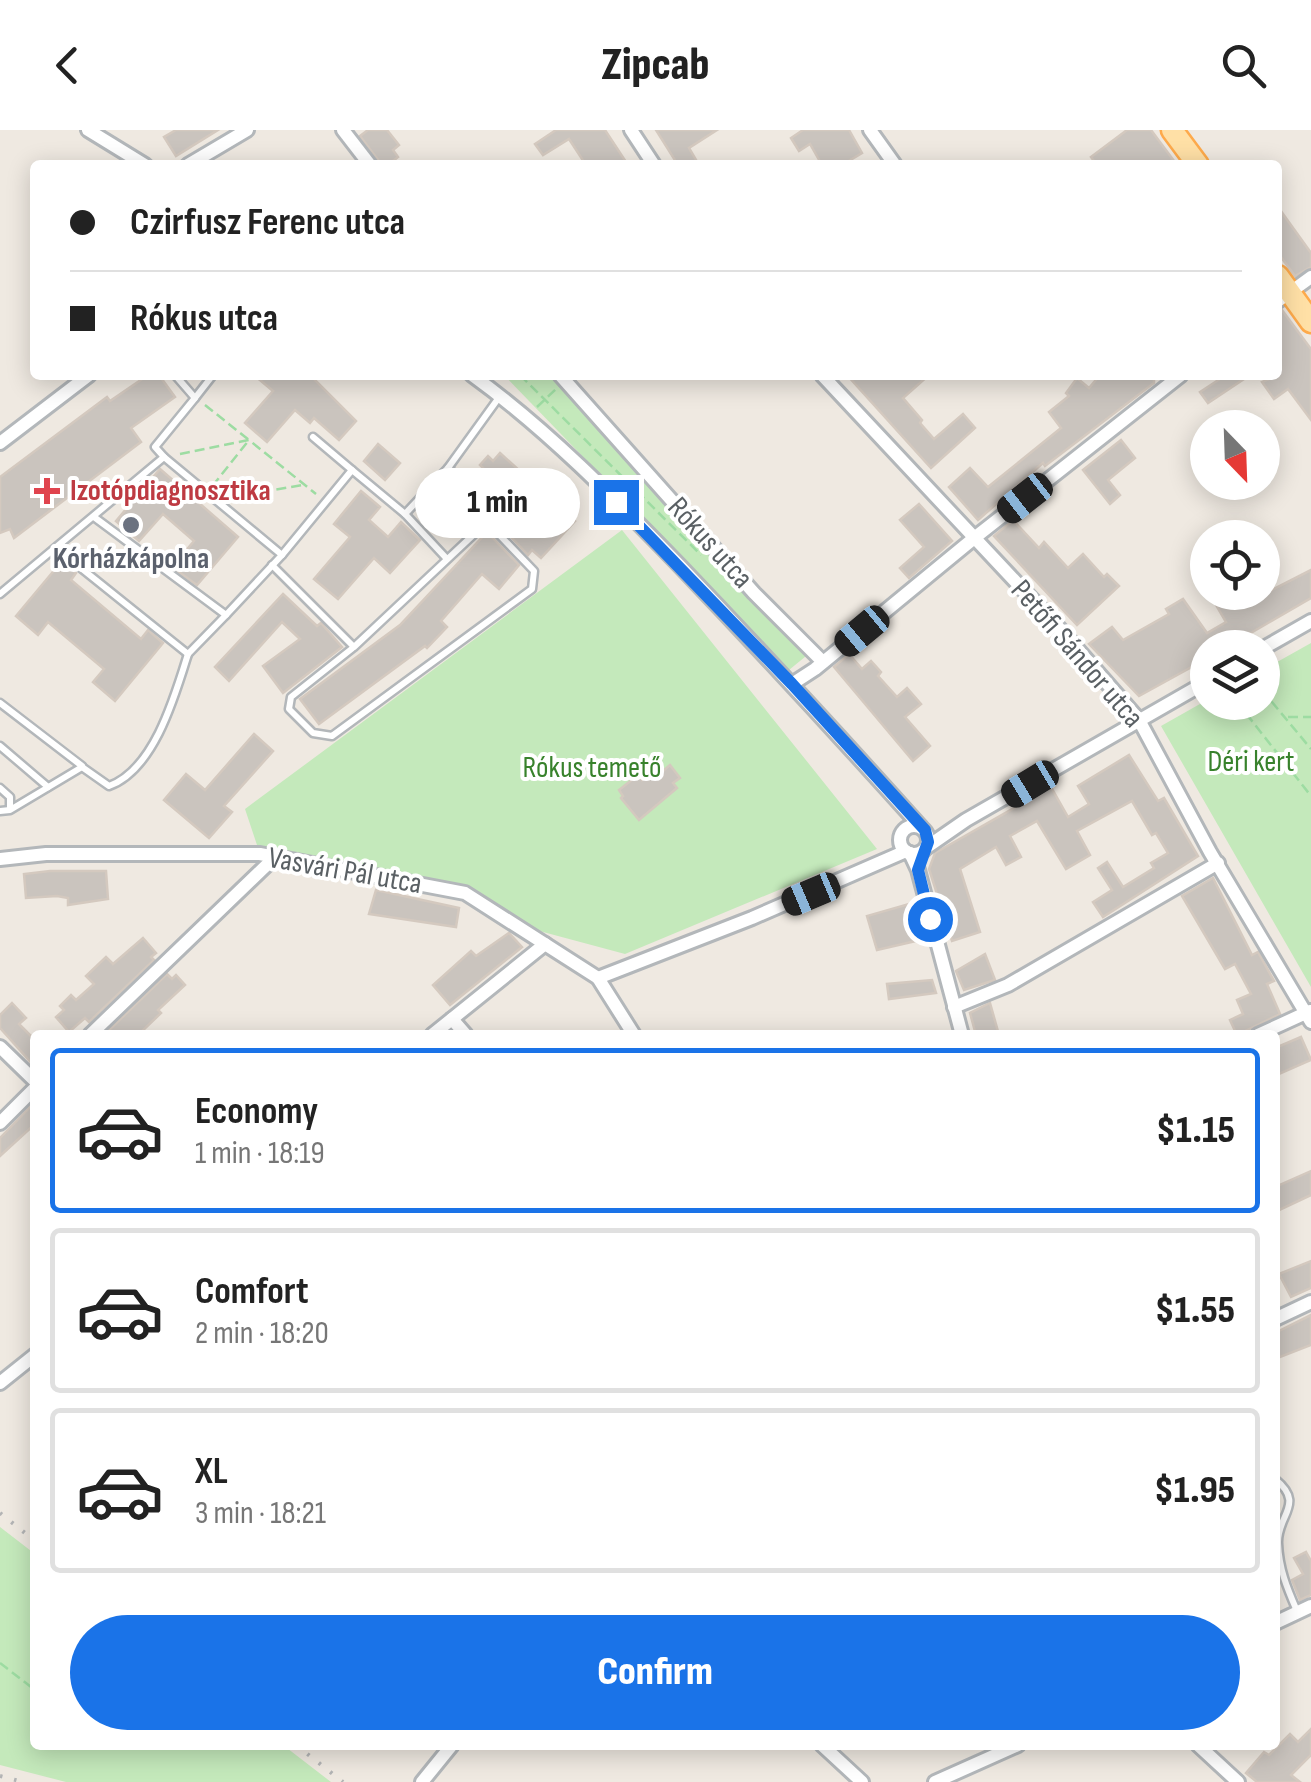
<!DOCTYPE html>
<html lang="en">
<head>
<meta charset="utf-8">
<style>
  body { margin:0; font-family:"Sofia Sans Condensed",sans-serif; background:#f2f2f2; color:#222; height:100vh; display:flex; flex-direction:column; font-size:38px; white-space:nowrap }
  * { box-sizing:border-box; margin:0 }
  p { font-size:32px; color:#767676 }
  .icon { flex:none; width:55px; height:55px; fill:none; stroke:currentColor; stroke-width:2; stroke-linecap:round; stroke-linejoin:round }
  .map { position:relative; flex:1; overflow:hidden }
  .sheet { position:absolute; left:30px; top:900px; width:1250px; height:720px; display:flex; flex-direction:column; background:#fff; border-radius:10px; box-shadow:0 5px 25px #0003 }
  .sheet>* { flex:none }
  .guide { position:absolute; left:30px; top:30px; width:1252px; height:220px; border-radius:10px; box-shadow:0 5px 25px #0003; display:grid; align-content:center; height:220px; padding:0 40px; background:#fff }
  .needle { width:65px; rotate:157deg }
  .tools { position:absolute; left:1190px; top:280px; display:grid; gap:20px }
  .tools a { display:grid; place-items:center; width:90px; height:90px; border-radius:50%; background:#fff; box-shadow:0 5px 25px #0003; font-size:50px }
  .end { position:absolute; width:45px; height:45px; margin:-22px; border:12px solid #1a73e8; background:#fff; box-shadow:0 0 0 5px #fff }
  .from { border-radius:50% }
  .bubble { position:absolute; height:70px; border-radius:35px; background:#fff; box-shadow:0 5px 25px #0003; font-size:32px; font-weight:800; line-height:70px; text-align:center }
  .car { position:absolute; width:30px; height:60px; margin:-30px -15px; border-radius:12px; box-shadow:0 0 8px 2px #0007; background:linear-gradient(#222 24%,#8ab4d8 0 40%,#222 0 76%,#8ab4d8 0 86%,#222 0) }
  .guide b { display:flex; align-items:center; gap:35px; height:95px; font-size:38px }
  .guide b+b { border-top:2px solid #e0e0e0 }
  .guide i { width:25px; height:25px; background:#222 }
  ul { padding:18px 0 0; list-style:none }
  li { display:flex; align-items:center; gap:30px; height:165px; margin:0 20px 15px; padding:0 20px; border:5px solid #e0e0e0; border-radius:10px }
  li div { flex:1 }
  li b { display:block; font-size:38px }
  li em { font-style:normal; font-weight:800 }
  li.active { border-color:#1a73e8 }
  li>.icon { width:90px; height:90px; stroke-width:1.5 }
  .cta { display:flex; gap:20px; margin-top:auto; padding:20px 40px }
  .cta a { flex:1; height:115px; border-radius:60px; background:#1a73e8; color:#fff; font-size:40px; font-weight:800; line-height:115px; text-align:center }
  header { display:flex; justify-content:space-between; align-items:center; height:130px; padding:0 40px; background:#fff; font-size:45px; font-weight:800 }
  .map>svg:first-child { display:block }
</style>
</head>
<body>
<header><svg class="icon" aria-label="back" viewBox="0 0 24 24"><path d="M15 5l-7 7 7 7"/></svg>Zipcab<svg class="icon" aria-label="search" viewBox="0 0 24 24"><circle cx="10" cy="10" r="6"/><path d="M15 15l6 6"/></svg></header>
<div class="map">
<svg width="1311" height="1652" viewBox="0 0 1311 1652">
  <rect width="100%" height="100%" fill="#efe9e1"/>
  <g fill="#c4e9bb">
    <polygon points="504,245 555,245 811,522 789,540"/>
    <polygon points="622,400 877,719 625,824 517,795 465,763 260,724 245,679"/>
    <polygon points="1311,513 1311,857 1161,596 1207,570 1262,572 1263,540"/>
    <polygon points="0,1397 35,1424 35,1615 283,1615 331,1652 66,1652 0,1635"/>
  </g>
  <g fill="#cac4be" stroke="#d4c9bf" stroke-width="2.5">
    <polygon points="176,0 218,0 176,26 164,7"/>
    <polygon points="368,0 387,0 399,15 393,20 398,27 388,35 382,35 360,6"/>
    <polygon points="556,0 605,0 628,35 586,35 569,9 543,25 535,14"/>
    <polygon points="656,0 717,0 689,18 699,35 678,35"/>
    <polygon points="803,0 849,0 862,23 842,35 822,35 810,14 799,21 791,8"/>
    <polygon points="1127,0 1151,0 1177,35 1097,35 1091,27"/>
    <polygon points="1278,77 1311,123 1311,137 1295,146 1278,123"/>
    <polygon points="1282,180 1311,219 1311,290 1288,259 1274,269 1262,252 1278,245 1278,181"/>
    <polygon points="148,245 159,245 175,267 131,298 141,312 14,408 10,399 0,403 0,347 107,267 110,271"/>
    <polygon points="254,245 310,245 356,291 339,310 314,288 310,293 295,280 267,312 245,293 273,261"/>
    <polygon points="847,245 929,245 903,268 922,290 920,293 934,309 963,284 975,298 931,338"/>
    <polygon points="1100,245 1154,245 1154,253 1045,336 1043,333 978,390 949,357 970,338 988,357 1061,298 1049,282 1069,266 1066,263 1077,248 1089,258"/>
    <polygon points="1226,245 1250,245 1208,273 1200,262"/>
    <polygon points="1121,310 1135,328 1108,350 1120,365 1110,374 1083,340"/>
    <polygon points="378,314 400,333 385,350 364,331"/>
    <polygon points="500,323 575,391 541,428 532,420 528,425 495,390 501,375 482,358 492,347 480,335 488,326 493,331"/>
    <polygon points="160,339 238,407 197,455 172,437 194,411 163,384 139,411 116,391"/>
    <polygon points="361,361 380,377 369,390 388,407 401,392 420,410 390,443 374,428 338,469 314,449 350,407 334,394"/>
    <polygon points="919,374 952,411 909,448 900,438 924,417 900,390"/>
    <polygon points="1013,390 1039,418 1044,412 1068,438 1083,424 1104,447 1107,444 1119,456 1077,495 994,406"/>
    <polygon points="487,402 519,435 499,459 482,444 441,491 447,497 427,518 425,516 319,594 300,569 400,495"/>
    <polygon points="62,431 76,443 71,450 141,509 148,500 163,513 115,571 93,552 104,539 48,492 38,505 16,486"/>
    <polygon points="1311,440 1311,468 1225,518 1208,518 1208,528 1139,566 1089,514 1112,497 1123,510 1169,484 1166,479 1183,469 1207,503 1226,492 1216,475 1238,462 1251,462 1254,469"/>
    <polygon points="283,464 317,496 321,493 342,517 283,563 263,536 300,509 282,492 229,551 215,537"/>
    <polygon points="849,524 862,539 871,531 881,542 878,546 897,567 907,558 921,574 905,587 930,616 913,631 834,537"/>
    <polygon points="254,604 273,621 224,676 232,682 209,708 164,670 186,644 205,660"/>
    <polygon points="1129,625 1158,671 1164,668 1198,726 1103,787 1093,772 1112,760 1098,738 1107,732 1123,757 1154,738 1151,733 1168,723 1156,703 1152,705 1132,671 1077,701 1090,725 1066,739 1037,691 1010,706 1021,727 1006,735 996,717 960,739 980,802 952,811 929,739 935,723 1051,657 1068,687 1089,674 1078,656"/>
    <polygon points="670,635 680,648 673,653 677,658 639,690 621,668 623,666 619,660 638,645 642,650 659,636 663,641"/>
    <polygon points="50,741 106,741 108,769 68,775 68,768 57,766 26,768 24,744"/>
    <polygon points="1213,748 1252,825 1258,822 1274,851 1267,854 1280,884 1237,905 1230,890 1243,884 1237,870 1251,864 1235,834 1225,839 1182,766"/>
    <polygon points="376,760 459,778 456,797 369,784"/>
    <polygon points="909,774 920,810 877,820 867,786"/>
    <polygon points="509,803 522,817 450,875 433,855 471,821 476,826"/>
    <polygon points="143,808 156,823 151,827 154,830 89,892 85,888 69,902 56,887 64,880 60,876 71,865 76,870 94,854 86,846 106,827 113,834"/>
    <polygon points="985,824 995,850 964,860 956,841"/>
    <polygon points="167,844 172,849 176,845 185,855 158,880 161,883 138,905 104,905"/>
    <polygon points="932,850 936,863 889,869 887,854"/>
    <polygon points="12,873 26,888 19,894 35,910 35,937 0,898 0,885"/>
    <polygon points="990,873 999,905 976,905 970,883"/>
    <polygon points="1301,907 1311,930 1279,944 1275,918"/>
    <polygon points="35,972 35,994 0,1026 0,1008"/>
    <polygon points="1311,1041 1311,1065 1275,1082 1275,1057"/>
    <polygon points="1311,1131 1311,1158 1291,1167 1279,1144"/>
    <polygon points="1311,1185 1311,1215 1275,1229 1275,1203"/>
    <polygon points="1306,1422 1311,1431 1311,1465 1300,1470 1292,1450 1303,1444 1294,1428"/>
    <polygon points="1311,1599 1311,1625 1291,1645 1300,1652 1257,1652 1246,1643 1264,1622 1269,1625 1290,1604 1298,1612"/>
  </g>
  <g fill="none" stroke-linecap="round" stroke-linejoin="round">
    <g stroke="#b3b7ba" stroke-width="11">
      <g id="lane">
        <polyline points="195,268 213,245"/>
        <polyline points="313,307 352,340"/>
        <polyline points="448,338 500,266"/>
        <polyline points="405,384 447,429"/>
        <polyline points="94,387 226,485 282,425 164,327"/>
        <polyline points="56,418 188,524 226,485"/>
        <polyline points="282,425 352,340 405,384 448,338 491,378 487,392"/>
        <polyline points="272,435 354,517 291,567 289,579 313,603 332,606 532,459 534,441 487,392 354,517"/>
        <polyline points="0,464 164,327 155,317 195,268 175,245"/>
        <polyline points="0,573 82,636"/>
        <polyline points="0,616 48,657"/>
        <polyline points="0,658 10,667 10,679"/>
        <path d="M 0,681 L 10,680 L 82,637 L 109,656 C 154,640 175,566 188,524"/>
        <path d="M 1275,1349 C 1306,1374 1277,1385 1278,1413 C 1279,1439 1287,1458 1297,1481"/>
      </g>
    </g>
    <g stroke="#b3b7ba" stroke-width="18">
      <g id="street">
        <polyline points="88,0 145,35"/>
        <polyline points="343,0 370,35"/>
        <polyline points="631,0 654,35"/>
        <polyline points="870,0 895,35"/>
        <polyline points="188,35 247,0"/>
        <polyline points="1278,171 1311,147"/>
        <path d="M 472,245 C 548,300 614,368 679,435 C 761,521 842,609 921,697"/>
        <polyline points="560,245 754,463 823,532"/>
        <polyline points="822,245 1058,497 1139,590 1210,722 1311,892"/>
        <polyline points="0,313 89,245"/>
        <polyline points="1262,519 1311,491"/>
        <polyline points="792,554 815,539 973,409 1181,245"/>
        <circle cx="914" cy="710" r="14"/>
        <polyline points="927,717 966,690 1208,551"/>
        <polyline points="910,723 918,740 962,905"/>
        <polyline points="0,729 46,724 260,724 465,763 598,848 634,905"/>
        <polyline points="598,848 752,788 906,721"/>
        <polyline points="954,877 1008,855 1218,733"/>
        <polyline points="452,889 466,905"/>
        <polyline points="90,905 275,727"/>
        <polyline points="432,905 545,814"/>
        <polyline points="1258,905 1310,881"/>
        <polyline points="0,917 35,951"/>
        <polyline points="0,993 35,958"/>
        <polyline points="1275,1189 1311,1172"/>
        <polyline points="0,1253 35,1225"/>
        <polyline points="1275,1493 1311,1476"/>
        <polyline points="822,1615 862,1652"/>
        <polyline points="1198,1615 1238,1652"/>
        <polyline points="422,1652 452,1615"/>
        <polyline points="935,1652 1018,1615"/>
      </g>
    </g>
    <g stroke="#feaa4b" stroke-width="25">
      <g id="primary">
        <polyline points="1172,0 1198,35"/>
        <polyline points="1278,146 1311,192"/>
      </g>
    </g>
    <g stroke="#9ddca2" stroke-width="2.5" stroke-dasharray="10 5" stroke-linecap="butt">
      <polyline points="520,245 701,425"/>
      <polyline points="205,275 249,310 214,354"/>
      <polyline points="537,277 557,258"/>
      <polyline points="180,324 249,310 316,364"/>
      <polyline points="232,367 303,355"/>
      <polyline points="1262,560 1311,619"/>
      <polyline points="1237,572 1311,666"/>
      <polyline points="1288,587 1311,587"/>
      <polyline points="0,1533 35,1560"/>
    </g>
    <use href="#lane" stroke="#fff" stroke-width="6"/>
    <use href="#street" stroke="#fff" stroke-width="12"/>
    <use href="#primary" stroke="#ffe0a6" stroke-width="20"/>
    <g stroke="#b3b4b5" stroke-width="4" stroke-dasharray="2.5 12" stroke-linecap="butt">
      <polyline points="0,1383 35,1411"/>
      <polyline points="296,1615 343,1652"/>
      <polyline points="0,1646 23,1652"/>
    </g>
  </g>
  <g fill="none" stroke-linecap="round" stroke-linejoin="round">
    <polyline stroke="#1a73e8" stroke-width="12" points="616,372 792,554 925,700 928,712 918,740 930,789"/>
  </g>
  <path fill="#e0444e" stroke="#fff" stroke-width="4" d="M42 346h10v10h10v10h-10v10h-10v-10h-10v-10h10z"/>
  <circle fill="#6b7280" stroke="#fff" stroke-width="4" cx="131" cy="395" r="10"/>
  <g text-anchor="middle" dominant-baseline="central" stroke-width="8" stroke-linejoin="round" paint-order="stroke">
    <g font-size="30" font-weight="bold" fill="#be3a42" stroke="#fff" text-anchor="start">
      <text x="70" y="361">Izotópdiagnosztika</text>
    </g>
    <g font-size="30" fill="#5a6064" stroke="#fff">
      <text transform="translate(710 413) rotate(48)">Rókus utca</text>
      <text transform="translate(1077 524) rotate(49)">Petőfi Sándor utca</text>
      <text transform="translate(345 741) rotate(10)">Vasvári Pál utca</text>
    </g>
    <g font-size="30" font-weight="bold" fill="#5b616d" stroke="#fff">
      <text x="131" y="429">Kórházkápolna</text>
    </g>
    <g font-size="30" fill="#38822c" stroke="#fff">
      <text x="1251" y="632">Déri kert</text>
      <text x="592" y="638">Rókus temető</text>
    </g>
  </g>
</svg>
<div class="tools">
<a><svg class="needle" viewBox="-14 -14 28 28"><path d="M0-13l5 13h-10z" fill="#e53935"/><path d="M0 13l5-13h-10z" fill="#767676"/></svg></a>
<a><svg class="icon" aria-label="locate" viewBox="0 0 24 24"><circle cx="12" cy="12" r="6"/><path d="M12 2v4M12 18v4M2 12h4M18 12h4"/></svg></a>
<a><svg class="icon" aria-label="layers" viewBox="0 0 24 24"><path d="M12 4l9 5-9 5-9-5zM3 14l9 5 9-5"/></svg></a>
</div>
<i class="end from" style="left:930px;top:789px"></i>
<i class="end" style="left:616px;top:372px"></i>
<div class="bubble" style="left:415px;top:338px;width:165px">1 min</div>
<i class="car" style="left:1025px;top:368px;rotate:232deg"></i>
<i class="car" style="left:862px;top:501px;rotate:230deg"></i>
<i class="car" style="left:1030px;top:654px;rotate:239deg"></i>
<i class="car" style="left:811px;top:764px;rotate:247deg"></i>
<div class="guide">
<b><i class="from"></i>Czirfusz Ferenc utca</b>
<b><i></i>Rókus utca</b>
</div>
<section class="sheet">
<ul>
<li class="active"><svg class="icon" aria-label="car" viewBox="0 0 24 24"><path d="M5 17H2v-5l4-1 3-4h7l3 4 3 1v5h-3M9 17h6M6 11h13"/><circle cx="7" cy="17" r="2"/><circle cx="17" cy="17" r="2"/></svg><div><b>Economy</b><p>1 min · 18:19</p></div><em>$1.15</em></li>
<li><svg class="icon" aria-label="car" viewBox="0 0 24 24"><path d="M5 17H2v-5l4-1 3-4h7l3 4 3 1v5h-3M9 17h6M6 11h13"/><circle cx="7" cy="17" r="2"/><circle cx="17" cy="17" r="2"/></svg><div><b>Comfort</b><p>2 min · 18:20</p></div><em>$1.55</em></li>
<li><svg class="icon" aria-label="car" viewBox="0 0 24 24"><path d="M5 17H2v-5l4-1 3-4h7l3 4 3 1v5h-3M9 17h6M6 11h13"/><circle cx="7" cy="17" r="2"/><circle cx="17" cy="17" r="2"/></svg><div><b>XL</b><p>3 min · 18:21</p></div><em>$1.95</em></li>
</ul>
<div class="cta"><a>Confirm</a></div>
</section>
</div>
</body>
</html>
